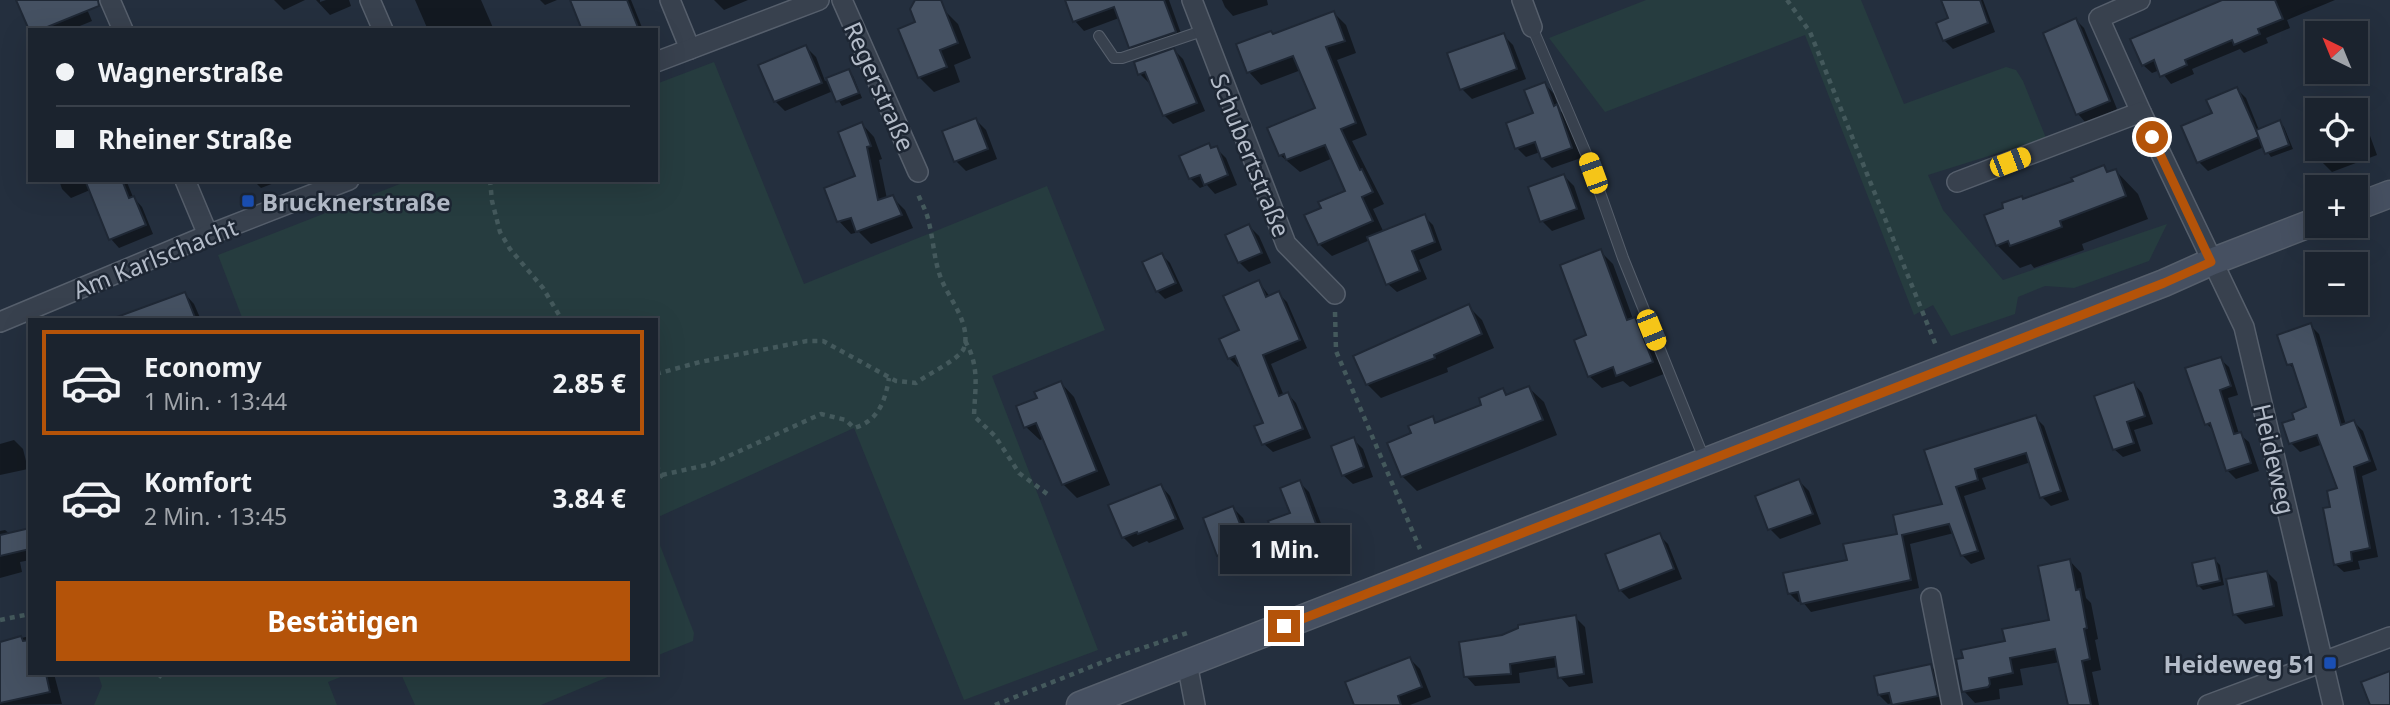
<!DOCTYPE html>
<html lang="de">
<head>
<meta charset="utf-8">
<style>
  body { margin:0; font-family:"Noto Sans",sans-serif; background:#282f3a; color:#f1f3f6; height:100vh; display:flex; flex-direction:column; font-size:26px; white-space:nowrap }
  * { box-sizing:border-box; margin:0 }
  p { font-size:23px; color:#a0a4aa }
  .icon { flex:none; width:38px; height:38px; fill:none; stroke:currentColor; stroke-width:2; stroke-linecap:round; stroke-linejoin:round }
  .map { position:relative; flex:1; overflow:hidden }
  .sheet { position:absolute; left:28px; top:318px; width:630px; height:357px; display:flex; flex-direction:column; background:#1b232e; border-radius:0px; box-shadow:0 7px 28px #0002,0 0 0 2px #39404a }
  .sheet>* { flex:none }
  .top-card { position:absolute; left:28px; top:28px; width:630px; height:154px; border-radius:0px; box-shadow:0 7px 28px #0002,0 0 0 2px #39404a; display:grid; align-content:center; height:154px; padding:0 28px; background:#1b232e }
  .needle { width:46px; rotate:317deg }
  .controls { position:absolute; left:2305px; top:21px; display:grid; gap:14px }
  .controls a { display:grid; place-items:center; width:63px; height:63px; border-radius:0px; background:#1b232e; box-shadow:0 7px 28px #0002,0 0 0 2px #39404a; font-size:35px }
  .end { position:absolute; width:32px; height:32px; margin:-16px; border:9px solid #b45309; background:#fff; box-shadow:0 0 0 4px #fff }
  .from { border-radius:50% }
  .bubble { position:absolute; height:49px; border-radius:0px; background:#1b232e; box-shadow:0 7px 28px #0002,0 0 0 2px #39404a; font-size:23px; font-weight:700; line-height:49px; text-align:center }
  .car { position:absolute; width:21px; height:42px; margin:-21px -10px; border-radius:9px; box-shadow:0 0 5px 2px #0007; background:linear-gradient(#f5c518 24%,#345 0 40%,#f5c518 0 76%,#345 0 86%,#f5c518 0) }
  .top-card b { display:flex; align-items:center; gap:24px; height:66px; font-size:26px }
  .top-card b+b { border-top:2px solid #39404a }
  .top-card i { width:18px; height:18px; background:#f1f3f6 }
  ul { padding:12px 0 0; list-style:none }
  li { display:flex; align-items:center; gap:21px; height:105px; margin:0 14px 10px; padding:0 14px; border:4px solid transparent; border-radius:0px }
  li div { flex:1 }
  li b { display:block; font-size:26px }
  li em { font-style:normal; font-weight:700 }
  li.current { border-color:#b45309 }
  li>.icon { width:63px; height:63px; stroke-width:1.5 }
  .cta { display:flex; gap:14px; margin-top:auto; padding:14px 28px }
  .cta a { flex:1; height:80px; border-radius:0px; background:#b45309; color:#fff; font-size:28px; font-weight:700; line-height:80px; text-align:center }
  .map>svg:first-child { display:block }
</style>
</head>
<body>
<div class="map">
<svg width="2390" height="705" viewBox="0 0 2390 705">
  <rect width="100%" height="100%" fill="#242f3e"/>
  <g fill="#263c3f">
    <polygon points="1646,0 1861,0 1904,104 2006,67 2016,70 2023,81 2046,138 1928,175 1943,210 2003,280 2167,224 2149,261 2074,288 2045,286 2018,297 2015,314 1951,336 1933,305 1914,315 1805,35 1605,112 1549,38"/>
    <polygon points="714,62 804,284 1047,186 1105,330 992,376 1098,650 964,700 854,428 656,518 656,320 243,320 218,255 410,180 656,180 656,84"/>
    <polygon points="656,535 694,633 693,641 656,656"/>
    <polygon points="98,674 348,674 328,682 337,705 94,705 102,686"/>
    <polygon points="401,674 615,674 541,705 415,705"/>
  </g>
  <g fill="#0007">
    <polygon points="18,0 83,0 92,21 70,30 31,30"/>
    <polygon points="274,0 305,0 284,10"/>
    <polygon points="316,0 320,0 320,2 326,0 349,0 351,6 330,15"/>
    <polygon points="415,0 481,0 494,30 428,30"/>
    <polygon points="540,0 557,0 545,5"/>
    <polygon points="572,0 631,0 643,30 583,30"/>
    <polygon points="714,0 748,0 724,10"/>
    <polygon points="916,0 922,0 943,9 958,24 971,58 954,65 960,82 934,92 919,77"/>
    <polygon points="1066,0 1169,0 1184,42 1140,57 1130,47 1119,18 1084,31 1075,21"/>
    <polygon points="1222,0 1267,0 1268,5 1233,16 1225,7"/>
    <polygon points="1943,0 1983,0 1995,32 1953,49 1944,40 1950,19"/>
    <polygon points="2224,0 2335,0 2287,20 2290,28 2266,38 2268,43 2244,53 2240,49 2192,69 2194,74 2171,84 2160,70 2152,73 2143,65"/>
    <polygon points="1334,13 1346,25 1356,53 1337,60 1367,135 1352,141 1384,204 1373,209 1384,233 1424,216 1433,225 1442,250 1419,260 1427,279 1397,292 1388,284 1370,240 1332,256 1319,244 1323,209 1348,192 1333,158 1300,172 1280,155 1317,109 1301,70 1261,85 1249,72 1239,45 1273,36"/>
    <polygon points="2076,20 2084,28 2117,109 2086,123 2078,114 2045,34"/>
    <polygon points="1503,35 1513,45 1526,79 1472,99 1462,89"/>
    <polygon points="806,47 816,57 825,81 848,71 853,76 862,98 842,106 833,91 785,111 775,101"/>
    <polygon points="1174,50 1183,59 1205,111 1173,124 1164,115 1151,82 1149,83 1140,74"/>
    <polygon points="1545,84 1554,94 1560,111 1566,116 1581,158 1552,168 1542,158 1540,152 1526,157 1517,148 1535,114"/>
    <polygon points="2237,89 2246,98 2259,130 2280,122 2284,127 2293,149 2271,157 2264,147 2208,171 2199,162 2214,114"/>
    <polygon points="2356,113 2365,122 2377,155 2332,172 2322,162 2310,130 2317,127 2317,149 2356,149"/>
    <polygon points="976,120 986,130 997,159 966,171 956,161 945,132"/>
    <polygon points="862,124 874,137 882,159 879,160 887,199 892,197 905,210 913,228 871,244 859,232 851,234 839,221 857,177"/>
    <polygon points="1209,145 1213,149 1216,148 1226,158 1237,185 1215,194 1207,185 1200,188 1190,178"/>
    <polygon points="2104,167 2109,173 2116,171 2138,194 2148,219 2082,244 2084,250 2034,268 2031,264 2020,268 1997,245 2075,182"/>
    <polygon points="1564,176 1574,186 1585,219 1552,231 1542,221"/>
    <polygon points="59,180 126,180 133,197 142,207 153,234 119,248 111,239 90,190 71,198 62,189"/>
    <polygon points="253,180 282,180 261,188"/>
    <polygon points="1249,226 1259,236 1271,263 1249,272 1239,262"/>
    <polygon points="1600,251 1613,264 1633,319 1648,331 1664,374 1630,387 1623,381 1602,388 1589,376 1589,336"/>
    <polygon points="1162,255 1170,263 1183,291 1165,299 1157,291"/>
    <polygon points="1259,282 1270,297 1278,293 1287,302 1307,348 1271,364 1284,396 1288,394 1296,403 1311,438 1273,452 1264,444 1265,424 1241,366 1238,367 1229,358"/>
    <polygon points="185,294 194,304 201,320 138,320 135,312"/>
    <polygon points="1468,306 1482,320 1494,348 1447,368 1448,372 1381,398 1367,384"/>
    <polygon points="2310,325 2319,334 2346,425 2354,422 2363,431 2377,470 2362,476 2378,557 2358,561 2360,569 2344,572 2335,564 2333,508 2339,489 2323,444 2300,452 2291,443 2296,420 2308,408 2297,372 2289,364"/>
    <polygon points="2220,359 2229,367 2238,395 2228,398 2239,434 2249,442 2259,471 2236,479 2227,470 2214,431 2207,424"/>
    <polygon points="1061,383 1074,397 1110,485 1077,498 1063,484 1045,438 1040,440 1026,427 1039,399"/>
    <polygon points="2134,384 2142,393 2153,424 2134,430 2141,451 2123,457 2114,449"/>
    <polygon points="1529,388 1544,402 1557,435 1417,491 1402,476 1413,434 1432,418 1438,424 1483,406 1503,390 1508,396"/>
    <polygon points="2035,417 2044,426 2069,500 2051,506 2042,497 2031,462 1982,478 1986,489 1964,496 1985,559 1971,564 1962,555 1954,533 1910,544 1919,588 1811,612 1802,601 1798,602 1789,593 1899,535 1945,505 1927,451"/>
    <polygon points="1353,439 1363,449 1373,477 1353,484 1343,475"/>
    <polygon points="14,440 23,449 28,469 0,475 0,444"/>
    <polygon points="1799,481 1809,491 1821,524 1780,539 1770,529"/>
    <polygon points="1299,482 1309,492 1331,550 1293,564 1283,554"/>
    <polygon points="1161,486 1170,496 1184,529 1149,543 1147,541 1133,547 1123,537"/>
    <polygon points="1233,508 1243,518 1257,554 1228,565 1219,555"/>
    <polygon points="5,530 10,534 30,530 30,560 20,562 22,572 0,578 0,531"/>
    <polygon points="1659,535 1668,544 1682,579 1629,599 1620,590"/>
    <polygon points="2215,560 2220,565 2224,585 2203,590 2198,585"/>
    <polygon points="2070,561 2081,573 2086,598 2091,603 2098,639 2095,640 2101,670 2092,672 2099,705 2070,705 2060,662 2020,669 2023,685 1999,689 2000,699 1975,703 1964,691 2007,642 2051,621"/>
    <polygon points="2267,572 2277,582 2283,616 2245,624 2235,614"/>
    <polygon points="1575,617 1585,627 1593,683 1569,687 1560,677 1558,667 1519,673 1520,683 1475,686 1466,676 1503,637"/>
    <polygon points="30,636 30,674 54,674 62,704 0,705 0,649 13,640"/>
    <polygon points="1410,659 1420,669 1431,697 1410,705 1356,705"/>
    <polygon points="1931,666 1940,675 1946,705 1893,705 1893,703 1888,704 1879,695"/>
  </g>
  <g fill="#455162" stroke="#1f2835" stroke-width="2">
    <polygon points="16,0 98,0 99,6 40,30 29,30"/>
    <polygon points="570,0 627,0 639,30 582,30"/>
    <polygon points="915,0 941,0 958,43 940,50 947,67 918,78 898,29 915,22 910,9"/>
    <polygon points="1065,0 1164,0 1176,32 1129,48 1114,7 1073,22"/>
    <polygon points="1941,0 1980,0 1988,23 1943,41 1936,23 1948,18"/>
    <polygon points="2222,0 2275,0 2283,19 2258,29 2260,34 2234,45 2232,40 2185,60 2187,65 2160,77 2154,60 2142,66 2130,39"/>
    <polygon points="1334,11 1345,41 1326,47 1356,123 1341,129 1360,170 1362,169 1373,192 1362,197 1373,221 1318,245 1304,215 1321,208 1318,202 1345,191 1325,145 1286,160 1284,154 1279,156 1267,128 1315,108 1293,56 1247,73 1236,44 1271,31 1273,34"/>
    <polygon points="2076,18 2110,101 2076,115 2043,33"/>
    <polygon points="1504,33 1517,69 1460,90 1447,53"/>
    <polygon points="806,45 822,83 774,102 758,65"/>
    <polygon points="1174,48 1197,103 1163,116 1145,72 1138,75 1134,62"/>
    <polygon points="849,69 859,93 836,102 826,78"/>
    <polygon points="1545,82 1554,106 1557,104 1572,148 1541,159 1535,142 1515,149 1506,123 1533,113 1524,90"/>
    <polygon points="2237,87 2259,137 2197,163 2181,126 2212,113 2206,100"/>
    <polygon points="976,118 988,149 954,162 942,131"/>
    <polygon points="2280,120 2289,145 2265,154 2256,130"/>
    <polygon points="862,122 871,146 867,147 878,200 893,195 902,215 856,232 851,218 837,222 824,188 855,176 838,132"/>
    <polygon points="1209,143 1211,148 1217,146 1228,175 1204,185 1200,175 1189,179 1179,156"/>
    <polygon points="2104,165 2107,172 2116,169 2126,196 2060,221 2062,227 2010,246 2008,241 1996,246 1984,215 2003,208 2002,203 2022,196 2023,199 2073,181 2071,178"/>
    <polygon points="1564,174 1577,209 1540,222 1528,187"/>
    <polygon points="85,180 122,180 129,198 134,196 146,225 109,240"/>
    <polygon points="1425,214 1435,242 1412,251 1420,271 1386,285 1367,237"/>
    <polygon points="1249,224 1262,253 1238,263 1225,235"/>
    <polygon points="1601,249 1627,320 1635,317 1653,362 1616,376 1613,367 1588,377 1574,340 1586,335 1560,265"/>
    <polygon points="1162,253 1176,283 1156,292 1142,262"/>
    <polygon points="1259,280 1266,297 1279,291 1300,340 1263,355 1279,396 1288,392 1303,429 1262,445 1254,426 1263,423 1235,356 1228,359 1219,339 1239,330 1223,296"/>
    <polygon points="185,292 196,320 115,320 114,318"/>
    <polygon points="1469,304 1482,334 1434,355 1435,358 1366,385 1353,356"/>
    <polygon points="2311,323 2341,425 2354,420 2370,461 2354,467 2370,548 2351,552 2352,561 2334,565 2323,508 2330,507 2327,491 2337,488 2317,435 2289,444 2282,423 2294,419 2292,413 2306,407 2292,364 2287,365 2277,335"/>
    <polygon points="2221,357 2231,386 2220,390 2234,434 2241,432 2251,463 2226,471 2210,423 2205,425 2185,368"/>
    <polygon points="1061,381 1097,471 1062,485 1036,423 1024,428 1016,406 1037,398 1034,392"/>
    <polygon points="2134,382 2145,416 2127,422 2134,443 2113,450 2094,396"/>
    <polygon points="1529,386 1543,420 1401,477 1387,443 1411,433 1408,426 1433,416 1435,423 1481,405 1479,398 1503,388 1506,395"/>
    <polygon points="2036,415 2061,491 2040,498 2026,453 1975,469 1978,480 1956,487 1978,551 1961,556 1949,524 1902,535 1911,580 1801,604 1798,592 1788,594 1783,573 1847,560 1843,544 1897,534 1893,515 1942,504 1924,450"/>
    <polygon points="1354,437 1364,467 1342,476 1331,446"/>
    <polygon points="1799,479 1813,514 1768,530 1755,496"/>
    <polygon points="1300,480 1322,540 1281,555 1268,521 1290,513 1280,488"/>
    <polygon points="1161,484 1176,519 1138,534 1137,532 1122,538 1108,505"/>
    <polygon points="1233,506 1248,544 1217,556 1203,518"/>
    <polygon points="30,528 30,549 0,556 0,535"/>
    <polygon points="1660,533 1674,569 1619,591 1605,554"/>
    <polygon points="2215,558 2220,581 2197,586 2192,563"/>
    <polygon points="2070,559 2076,590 2080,589 2087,628 2084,629 2090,659 2082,661 2091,705 2068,705 2055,649 2010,658 2013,673 1989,678 1990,684 1988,687 1962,692 1956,659 1963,658 1961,650 2005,641 2002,629 2049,620 2038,566"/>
    <polygon points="2267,571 2274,606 2233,615 2226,579"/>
    <polygon points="1576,615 1584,674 1558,678 1555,657 1510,664 1511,674 1464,677 1459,642 1502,635 1518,628 1518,625"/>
    <polygon points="21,636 23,641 30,640 30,674 46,674 50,692 0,703 0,642"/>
    <polygon points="1410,657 1422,687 1398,696 1401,705 1354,705 1345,682"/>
    <polygon points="1931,664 1938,696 1892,705 1889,693 1878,695 1874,676"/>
    <polygon points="2390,671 2390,705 2370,705 2361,682"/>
  </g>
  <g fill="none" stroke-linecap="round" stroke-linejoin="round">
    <g stroke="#565f6c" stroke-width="12">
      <g id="service">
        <polyline points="1532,27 1587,156 1623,258 1705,461"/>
        <polyline points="1099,36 1114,58 1122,58 1202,31"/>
      </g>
    </g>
    <g stroke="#565f6c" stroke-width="22">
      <g id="minor">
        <polyline points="110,0 123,30"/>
        <polyline points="370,0 383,30"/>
        <polyline points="670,0 690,49"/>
        <polyline points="842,0 918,172"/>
        <polyline points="1192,0 1286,244 1335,294"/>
        <polyline points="1522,0 1532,27"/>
        <polyline points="2140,0 2099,18 2141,112 2244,327 2333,705"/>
        <polyline points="656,62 819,0"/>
        <polyline points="185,180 208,235"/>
        <polyline points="1957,182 2141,112"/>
        <polyline points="0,322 208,235 349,180"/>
        <polyline points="1931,598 1952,705"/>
        <polyline points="1187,663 1195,705"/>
        <polyline points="2208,705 2390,637"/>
      </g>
    </g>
    <g stroke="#565f6c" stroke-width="29">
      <g id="secondary">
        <polyline points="2356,207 2390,194"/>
        <polyline points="1080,705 2164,283 2211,262 2317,221"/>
      </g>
    </g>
    <g stroke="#44595c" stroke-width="4.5" stroke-dasharray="5 5" stroke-linecap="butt">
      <polyline points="1787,0 1810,32 1937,348"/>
      <polyline points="490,180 492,201 500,232 510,249 543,288 562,320"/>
      <polyline points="1335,312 1336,351 1420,549"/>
      <path d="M 965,341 C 980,366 975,388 974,416 L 995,436 L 1019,473 L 1050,496"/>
      <path d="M 656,374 L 700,362 L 807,341 L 823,341 L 896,381 L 916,383 C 928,374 960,359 964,348 C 971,325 951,301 942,281 C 934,262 934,243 929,223 C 927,212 921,202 917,192"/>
      <polyline points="656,465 662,475 656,482"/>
      <path d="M 662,475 L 711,464 L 821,414 L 846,420 L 854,428 C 878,421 885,402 889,378"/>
      <polyline points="0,620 30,614"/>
      <polyline points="158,674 165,680"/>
      <polyline points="995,705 1113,658 1190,632"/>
    </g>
    <use href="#service" stroke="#38414e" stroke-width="10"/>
    <use href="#minor" stroke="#38414e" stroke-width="19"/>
    <use href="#secondary" stroke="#465061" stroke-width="26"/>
  </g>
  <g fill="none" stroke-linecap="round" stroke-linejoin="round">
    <polyline stroke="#b45309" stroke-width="9" points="1284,626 2164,283 2211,262 2152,137"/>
  </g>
  <g fill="#1a4fb4" stroke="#1d2633" stroke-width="2.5">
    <rect x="241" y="194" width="14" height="14" rx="3.5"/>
    <rect x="2323" y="656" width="14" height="14" rx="3.5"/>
  </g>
  <g text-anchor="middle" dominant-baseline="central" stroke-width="5" stroke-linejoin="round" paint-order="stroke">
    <g font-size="24" fill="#b4bcc9" stroke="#1d2633">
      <text transform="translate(880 86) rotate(66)">Regerstraße</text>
      <text transform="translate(1251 155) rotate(68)">Schubertstraße</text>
      <text transform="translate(155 258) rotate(-22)">Am Karlschacht</text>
      <text transform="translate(2275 459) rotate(77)">Heideweg</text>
    </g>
    <g font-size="24" font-weight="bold" fill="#b4bcc9" stroke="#1d2633" text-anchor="start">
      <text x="262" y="201">Brucknerstraße</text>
      <text x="2316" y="663" text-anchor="end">Heideweg 51</text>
    </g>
  </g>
</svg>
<div class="controls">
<a><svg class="needle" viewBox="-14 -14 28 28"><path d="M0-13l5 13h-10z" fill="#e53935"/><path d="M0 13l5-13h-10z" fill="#a0a4aa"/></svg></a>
<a><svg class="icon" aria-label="locate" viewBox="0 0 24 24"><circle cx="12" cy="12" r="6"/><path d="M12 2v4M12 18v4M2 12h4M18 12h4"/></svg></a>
<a>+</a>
<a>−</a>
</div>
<i class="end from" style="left:2152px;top:137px"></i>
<i class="end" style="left:1284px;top:626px"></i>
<div class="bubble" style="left:1220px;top:525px;width:130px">1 Min.</div>
<i class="car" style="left:2010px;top:162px;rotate:69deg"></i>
<i class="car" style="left:1593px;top:173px;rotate:340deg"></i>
<i class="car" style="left:1651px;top:330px;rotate:158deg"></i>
<div class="top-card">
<b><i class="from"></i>Wagnerstraße</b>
<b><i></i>Rheiner Straße</b>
</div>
<section class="sheet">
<ul>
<li class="current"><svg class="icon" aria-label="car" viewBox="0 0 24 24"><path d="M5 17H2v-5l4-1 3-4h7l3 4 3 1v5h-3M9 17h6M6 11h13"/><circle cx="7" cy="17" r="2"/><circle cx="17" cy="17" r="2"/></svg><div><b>Economy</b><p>1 Min. · 13:44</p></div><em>2.85 €</em></li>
<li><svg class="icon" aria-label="car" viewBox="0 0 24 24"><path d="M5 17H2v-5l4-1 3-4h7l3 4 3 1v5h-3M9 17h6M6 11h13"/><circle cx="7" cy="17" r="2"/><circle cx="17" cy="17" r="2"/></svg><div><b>Komfort</b><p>2 Min. · 13:45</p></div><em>3.84 €</em></li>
</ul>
<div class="cta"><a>Bestätigen</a></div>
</section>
</div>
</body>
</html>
